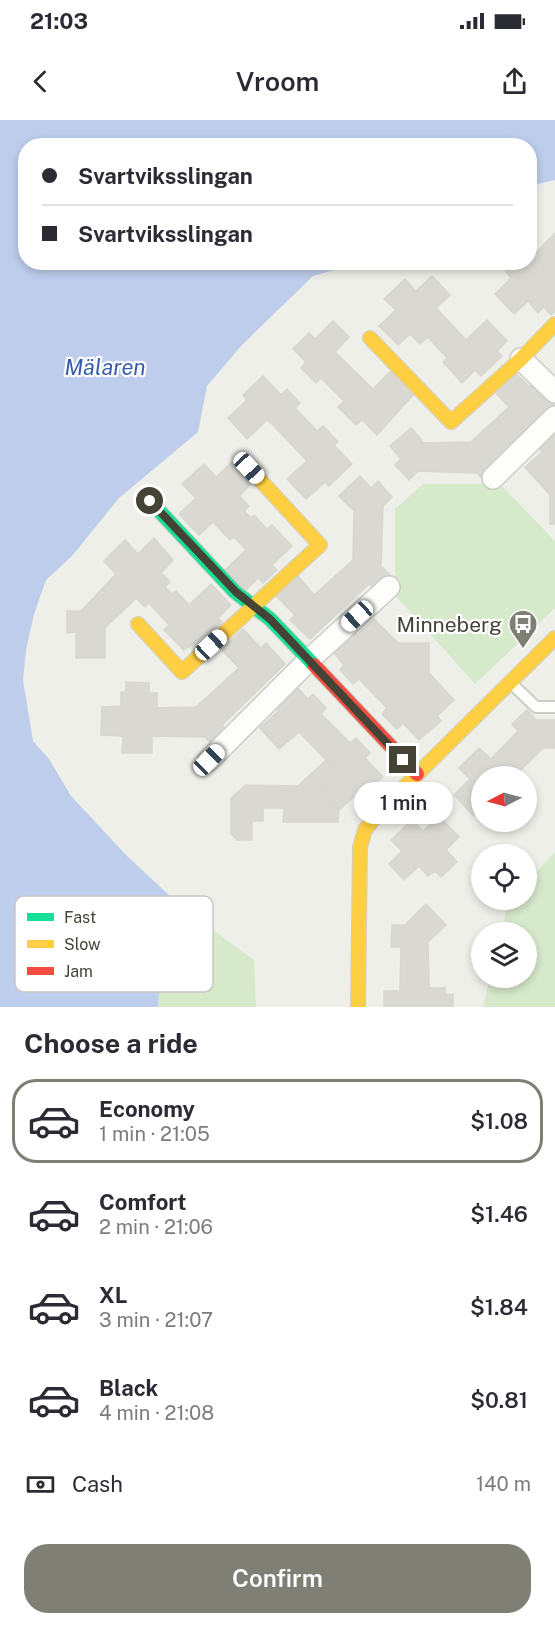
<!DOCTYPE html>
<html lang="en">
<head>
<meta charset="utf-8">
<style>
  body { margin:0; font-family:"Public Sans",sans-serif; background:#f7f7f7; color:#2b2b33; height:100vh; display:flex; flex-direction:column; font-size:22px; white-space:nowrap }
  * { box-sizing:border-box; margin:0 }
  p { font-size:20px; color:#7c7c81 }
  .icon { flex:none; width:33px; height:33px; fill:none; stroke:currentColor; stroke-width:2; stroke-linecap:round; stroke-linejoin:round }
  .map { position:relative; height:887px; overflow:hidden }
  .details { display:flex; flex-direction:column; background:#fff; flex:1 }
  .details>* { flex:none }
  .guide { position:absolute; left:18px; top:18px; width:519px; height:132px; border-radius:24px; box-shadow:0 3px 9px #0003; display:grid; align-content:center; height:132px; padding:0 24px; background:#fff }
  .needle { width:39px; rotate:264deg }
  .fabs { position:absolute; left:471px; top:646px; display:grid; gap:12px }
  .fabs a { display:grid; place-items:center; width:66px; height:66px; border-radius:50%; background:#fff; box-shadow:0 3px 9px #0003; font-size:30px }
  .end { position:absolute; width:27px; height:27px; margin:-14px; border:8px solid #454336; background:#fff; box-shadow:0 0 0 3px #fff }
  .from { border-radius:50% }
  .bubble { position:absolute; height:42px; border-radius:21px; background:#fff; box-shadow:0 3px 9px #0003; font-size:20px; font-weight:600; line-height:42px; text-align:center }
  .car { position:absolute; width:18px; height:36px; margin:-18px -9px; border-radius:8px; box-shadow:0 0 4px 2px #0007; background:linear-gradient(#fff 24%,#345 0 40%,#fff 0 76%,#345 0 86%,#fff 0) }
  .guide b { display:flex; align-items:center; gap:21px; height:57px; font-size:22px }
  .guide b+b { border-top:2px solid #e1e1e2 }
  .guide i { width:15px; height:15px; background:#2b2b33 }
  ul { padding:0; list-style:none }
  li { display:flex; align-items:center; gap:18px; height:84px; margin:0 12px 9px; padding:0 12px; border:3px solid transparent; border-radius:24px }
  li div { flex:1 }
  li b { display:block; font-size:22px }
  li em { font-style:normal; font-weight:600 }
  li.on { border-color:#807f75 }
  li>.icon { width:54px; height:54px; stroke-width:1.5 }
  h2 { padding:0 24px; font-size:27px; line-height:72px }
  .pay { display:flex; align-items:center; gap:15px; height:66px; padding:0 24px; font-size:22px }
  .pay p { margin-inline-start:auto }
  .cta { display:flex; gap:12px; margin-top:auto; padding:12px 24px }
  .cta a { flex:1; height:69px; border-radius:24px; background:#807f75; color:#fff; font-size:24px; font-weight:600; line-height:69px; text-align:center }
  .status { display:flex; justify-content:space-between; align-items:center; height:42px; padding:0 30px; background:#fff; direction:ltr }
  .status svg { height:16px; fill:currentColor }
  header { display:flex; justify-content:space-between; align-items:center; height:78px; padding:0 24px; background:#fff; font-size:27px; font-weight:600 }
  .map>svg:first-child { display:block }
</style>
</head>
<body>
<div class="status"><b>21:03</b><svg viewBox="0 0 49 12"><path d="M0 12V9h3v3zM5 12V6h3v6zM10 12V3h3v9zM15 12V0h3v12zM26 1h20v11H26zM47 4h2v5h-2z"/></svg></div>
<header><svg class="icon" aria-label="back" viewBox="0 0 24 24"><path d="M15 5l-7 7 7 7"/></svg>Vroom<svg class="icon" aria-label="share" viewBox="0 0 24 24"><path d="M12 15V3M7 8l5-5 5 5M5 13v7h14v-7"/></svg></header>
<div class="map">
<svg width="555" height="887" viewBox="0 0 555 887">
  <rect width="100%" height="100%" fill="#efefea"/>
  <g fill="#d6e9cb">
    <polygon points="423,364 500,364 555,421 555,488 475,564 395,475 395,389"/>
    <polygon points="555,732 555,887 483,887 490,858 526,858 526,813 501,813 508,783 511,780 526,780 527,763"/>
    <polygon points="184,789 254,840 256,887 158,887 160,859"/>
  </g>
  <polygon fill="#bdcdeb" points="0,0 555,0 555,60 530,66 530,26 26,26 26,142 350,143 349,146 313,156 241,226 207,266 198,312 119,378 72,436 46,460 34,494 26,530 23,560 33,621 49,639 71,676 127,736 184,789 160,859 158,887 0,887"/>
  <g fill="#d9d8d2" stroke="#d7d7d0" stroke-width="1.5">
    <polygon points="555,113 555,191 551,195 544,187 538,193 528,181 514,194 495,174 511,158 501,145 504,142 530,142 530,135 532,137"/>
    <polygon points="432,156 450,175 436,188 466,220 487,200 507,221 497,231 502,236 481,256 475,250 462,263 443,242 447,238 428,217 420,224 410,214 398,225 379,206 396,190 384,179 405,159 416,171"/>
    <polygon points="333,201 349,217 335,232 373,269 391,251 414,274 377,315 362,300 356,305 338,287 344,281 321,258 316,263 301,248 306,242 293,229 309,213 315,219"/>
    <polygon points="515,253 530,267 534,262 554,284 495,341 502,348 485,362 477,353 418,351 409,360 395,345 401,339 390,326 411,308 424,323 471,322 509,287 495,272"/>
    <polygon points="263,256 281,275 287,269 300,283 295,288 317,311 323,306 338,322 334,325 352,344 329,366 325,362 306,379 287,359 307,341 273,305 267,300 247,319 228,298 247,280 243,275"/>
    <polygon points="555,311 555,404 550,404 550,375 525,347 542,332 538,326"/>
    <polygon points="232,342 252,363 239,376 249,386 244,391 251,398 254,395 267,409 272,405 292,426 272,445 277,450 263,463 258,458 245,471 225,450 246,430 234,417 230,420 213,402 199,415 179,394 196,378 182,364 204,344 216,357"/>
    <polygon points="360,356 371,368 378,361 392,377 383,386 381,446 391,456 375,469 369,464 310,519 290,500 295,495 276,476 298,456 314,475 353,440 354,391 339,376"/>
    <polygon points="154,418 173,440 161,453 170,462 165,467 172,474 176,471 189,485 211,464 231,485 218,498 223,503 184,530 164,510 169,505 149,483 145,487 136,478 105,508 105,538 76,538 76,512 67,513 67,491 81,491 116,454 104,441 125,420 138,434"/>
    <polygon points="374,499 398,523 429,523 429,553 454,580 437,596 441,601 419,620 403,603 397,609 382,594 387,588 359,559 353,564 340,550 344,545 331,529 353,510 357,515"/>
    <polygon points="243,509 261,528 266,523 285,544 222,605 228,612 213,626 205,617 152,616 152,633 122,633 123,616 101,615 102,587 121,586 121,572 126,572 126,562 149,563 149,573 157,573 157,588 196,587 239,548 221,529"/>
    <polygon points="295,565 308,579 313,574 326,588 321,594 350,623 356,618 370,633 365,638 383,657 361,677 358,673 339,690 320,669 338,652 299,612 279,629 260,608 279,590 274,585"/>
    <polygon points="527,590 536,600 555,600 555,628 543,628 514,657 482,657 482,689 474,696 454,675 470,659 459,648 479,628 491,639 518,611 512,604"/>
    <polygon points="326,640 338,652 320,669 339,690 338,702 283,702 284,688 263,688 263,701 252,701 252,720 237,720 231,714 231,678 246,665 298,666"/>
    <polygon points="439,696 459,717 446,730 457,742 441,757 435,751 428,756 419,746 404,760 389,744 402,731 391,720 412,700 423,711"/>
    <polygon points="426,784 446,805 428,822 429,868 445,868 445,875 453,874 453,887 384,887 384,871 400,871 401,827 391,827 392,805 405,805"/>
  </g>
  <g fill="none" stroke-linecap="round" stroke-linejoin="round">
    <g stroke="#cdcdc7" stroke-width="14">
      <polyline id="lane" points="511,563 536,587 555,587"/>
    </g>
    <g stroke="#cdcdc7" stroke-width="24">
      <g id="street">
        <polyline points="521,239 555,272"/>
        <polyline points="493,358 555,297"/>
        <polyline points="209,640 309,540 389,467"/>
      </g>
    </g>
    <g stroke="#cfcfc3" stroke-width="16">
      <polyline id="fast" points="150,381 235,472 270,499 314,545"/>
    </g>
    <g stroke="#cfcfc3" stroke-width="16">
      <g id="slow">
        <polyline points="370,218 451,302 521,239 555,204"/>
        <polyline points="138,504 182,552 320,425 249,348"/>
        <polyline points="358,887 360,727 365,710 379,692 555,518"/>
      </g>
    </g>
    <g stroke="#cfcfc3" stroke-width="16">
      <polyline id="jam" points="314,545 417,654"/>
    </g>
    <use href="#lane" stroke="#fdfdfc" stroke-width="10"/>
    <use href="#street" stroke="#fdfdfc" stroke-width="21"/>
    <use href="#fast" stroke="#16e098" stroke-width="14"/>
    <use href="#slow" stroke="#ffcf43" stroke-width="14"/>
    <use href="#jam" stroke="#f24e42" stroke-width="14"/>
  </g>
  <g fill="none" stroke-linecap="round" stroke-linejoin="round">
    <polyline stroke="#454336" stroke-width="8" points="150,381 236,472 270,499 403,640"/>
  </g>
  <defs>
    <g id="bus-pin" transform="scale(1.5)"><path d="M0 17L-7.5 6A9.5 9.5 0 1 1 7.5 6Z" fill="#807f75" stroke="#fff"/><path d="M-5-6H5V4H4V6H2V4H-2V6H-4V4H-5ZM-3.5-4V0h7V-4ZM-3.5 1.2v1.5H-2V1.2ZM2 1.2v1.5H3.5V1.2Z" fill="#fff"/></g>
  </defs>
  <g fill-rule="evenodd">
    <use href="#bus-pin" x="523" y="504"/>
  </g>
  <g text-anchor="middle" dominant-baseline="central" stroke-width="4.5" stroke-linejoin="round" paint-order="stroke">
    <g font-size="21" fill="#454336" stroke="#fff" text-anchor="end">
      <text x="502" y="504">Minneberg</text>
    </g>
    <g font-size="22" font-style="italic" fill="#365daa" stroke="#fff">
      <text x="105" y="247">Mälaren</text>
    </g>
  </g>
  <rect x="15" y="776" width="198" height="96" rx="9" fill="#fff" stroke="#c7c7c3" stroke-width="1.5"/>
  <rect x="27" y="793" width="27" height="8" fill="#16e098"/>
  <rect x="27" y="820" width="27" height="8" fill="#ffcf43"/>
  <rect x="27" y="847" width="27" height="8" fill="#f24e42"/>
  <g font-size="16" fill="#454336">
    <text x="64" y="803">Fast</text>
    <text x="64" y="830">Slow</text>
    <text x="64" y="857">Jam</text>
  </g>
</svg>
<div class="fabs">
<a><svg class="needle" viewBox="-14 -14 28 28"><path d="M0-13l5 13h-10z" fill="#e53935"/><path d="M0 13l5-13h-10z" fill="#7c7c81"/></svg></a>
<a><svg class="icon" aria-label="locate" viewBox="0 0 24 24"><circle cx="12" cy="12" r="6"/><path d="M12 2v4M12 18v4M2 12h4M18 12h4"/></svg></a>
<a><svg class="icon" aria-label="layers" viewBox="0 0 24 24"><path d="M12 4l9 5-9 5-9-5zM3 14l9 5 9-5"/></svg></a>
</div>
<i class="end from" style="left:150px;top:381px"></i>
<i class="end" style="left:403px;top:640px"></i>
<div class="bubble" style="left:354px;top:662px;width:99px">1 min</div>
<i class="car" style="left:249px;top:348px;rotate:137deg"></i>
<i class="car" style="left:357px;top:496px;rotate:228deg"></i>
<i class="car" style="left:211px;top:525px;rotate:47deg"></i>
<i class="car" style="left:209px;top:640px;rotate:45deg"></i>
<div class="guide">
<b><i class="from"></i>Svartviksslingan</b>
<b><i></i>Svartviksslingan</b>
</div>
</div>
<section class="details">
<h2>Choose a ride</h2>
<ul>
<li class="on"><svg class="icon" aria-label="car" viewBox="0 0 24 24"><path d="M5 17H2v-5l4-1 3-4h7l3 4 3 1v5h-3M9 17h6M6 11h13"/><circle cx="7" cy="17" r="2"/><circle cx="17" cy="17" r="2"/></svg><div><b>Economy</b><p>1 min · 21:05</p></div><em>$1.08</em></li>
<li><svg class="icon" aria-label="car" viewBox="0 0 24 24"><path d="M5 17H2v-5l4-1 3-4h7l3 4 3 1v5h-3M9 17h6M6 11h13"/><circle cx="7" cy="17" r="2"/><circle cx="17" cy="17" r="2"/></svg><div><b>Comfort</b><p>2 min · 21:06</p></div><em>$1.46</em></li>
<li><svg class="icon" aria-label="car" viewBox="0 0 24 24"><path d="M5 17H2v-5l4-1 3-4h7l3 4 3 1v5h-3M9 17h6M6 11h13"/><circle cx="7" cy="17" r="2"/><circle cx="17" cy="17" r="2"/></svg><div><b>XL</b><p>3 min · 21:07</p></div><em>$1.84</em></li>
<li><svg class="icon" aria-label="car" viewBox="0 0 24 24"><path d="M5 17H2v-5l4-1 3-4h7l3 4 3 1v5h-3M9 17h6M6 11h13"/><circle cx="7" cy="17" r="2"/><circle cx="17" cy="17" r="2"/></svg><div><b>Black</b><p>4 min · 21:08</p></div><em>$0.81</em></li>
</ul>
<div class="pay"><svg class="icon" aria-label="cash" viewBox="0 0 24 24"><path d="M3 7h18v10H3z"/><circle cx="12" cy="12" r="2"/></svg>Cash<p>140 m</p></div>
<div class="cta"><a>Confirm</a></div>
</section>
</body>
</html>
